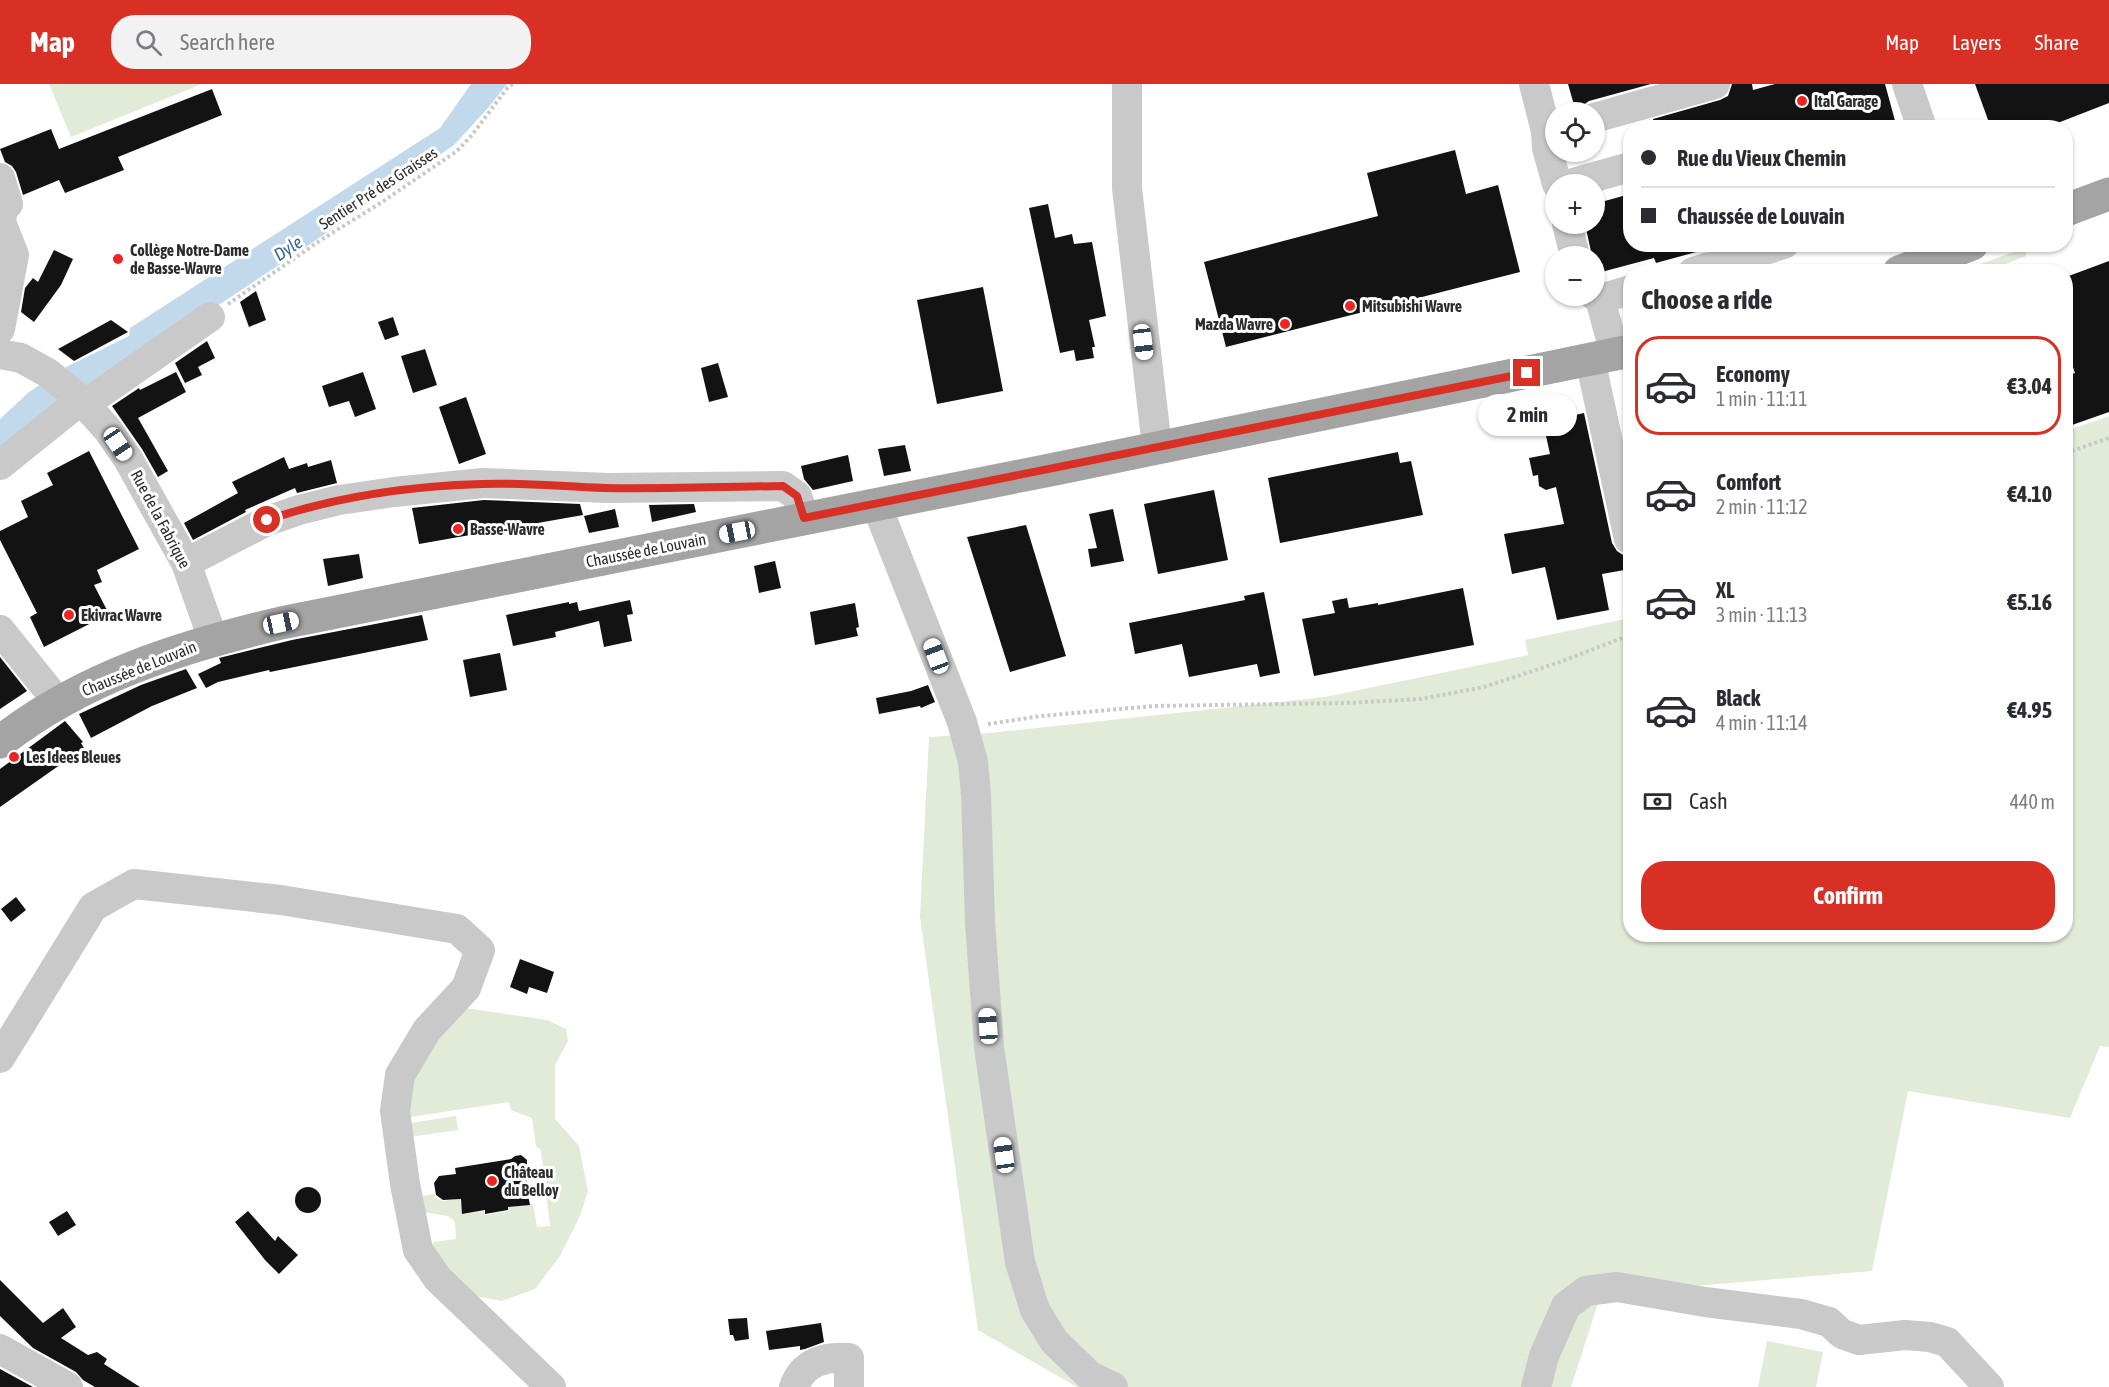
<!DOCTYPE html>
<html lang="en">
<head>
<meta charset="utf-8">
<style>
  body { margin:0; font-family:"Asap Condensed",sans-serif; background:#f2f2f3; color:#2b2b33; height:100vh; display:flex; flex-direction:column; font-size:22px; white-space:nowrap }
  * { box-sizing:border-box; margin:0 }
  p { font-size:20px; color:#7c7c81 }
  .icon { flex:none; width:33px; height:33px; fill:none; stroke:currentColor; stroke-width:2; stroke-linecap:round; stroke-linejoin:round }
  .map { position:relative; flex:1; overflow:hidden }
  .panel { position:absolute; left:1623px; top:180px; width:450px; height:678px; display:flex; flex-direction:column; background:#fff; border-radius:24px; box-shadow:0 2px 4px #0004 }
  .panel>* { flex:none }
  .guide { position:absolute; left:1623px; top:36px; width:450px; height:132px; border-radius:24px; box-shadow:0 2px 4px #0004; display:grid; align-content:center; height:132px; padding:0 18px; background:#fff }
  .buttons { position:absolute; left:1545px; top:18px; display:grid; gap:12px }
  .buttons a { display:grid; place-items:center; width:60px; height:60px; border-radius:50%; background:#fff; box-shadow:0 2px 4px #0004; font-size:30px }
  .end { position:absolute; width:27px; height:27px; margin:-14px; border:8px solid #d93025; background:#fff; box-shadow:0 0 0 3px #fff }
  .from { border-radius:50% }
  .bubble { position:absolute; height:42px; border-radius:21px; background:#fff; box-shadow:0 2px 4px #0004; font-size:20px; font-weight:700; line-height:42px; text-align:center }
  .car { position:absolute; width:18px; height:36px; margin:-18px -9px; border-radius:8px; box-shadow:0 0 4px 2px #0007; background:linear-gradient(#fff 24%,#345 0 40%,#fff 0 76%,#345 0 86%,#fff 0) }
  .guide b { display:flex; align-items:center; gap:21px; height:57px; font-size:22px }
  .guide b+b { border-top:2px solid #e1e1e2 }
  .guide i { width:15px; height:15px; background:#2b2b33 }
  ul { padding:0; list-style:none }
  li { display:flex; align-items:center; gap:18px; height:99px; margin:0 12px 9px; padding:0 6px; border:3px solid transparent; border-radius:24px }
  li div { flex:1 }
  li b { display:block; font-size:22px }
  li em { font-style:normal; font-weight:700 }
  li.on { border-color:#d93025 }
  li>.icon { width:54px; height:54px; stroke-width:1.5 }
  h2 { padding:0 18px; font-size:27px; line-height:72px }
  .pay { display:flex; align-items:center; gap:15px; height:66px; padding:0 18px; font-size:22px }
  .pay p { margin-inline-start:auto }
  .primary-button { display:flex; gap:12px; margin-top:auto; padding:12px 18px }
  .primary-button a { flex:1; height:69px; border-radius:24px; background:#d93025; color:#fff; font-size:24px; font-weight:700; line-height:69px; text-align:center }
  header { display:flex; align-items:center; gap:36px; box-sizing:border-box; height:84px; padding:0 30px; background:#d93025; color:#fff }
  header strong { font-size:28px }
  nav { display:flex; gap:33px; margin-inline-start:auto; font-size:21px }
  .search { width:420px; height:54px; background:#f2f2f3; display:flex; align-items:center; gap:15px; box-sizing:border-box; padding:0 21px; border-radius:24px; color:#7c7c81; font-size:22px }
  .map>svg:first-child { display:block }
</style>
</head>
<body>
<header>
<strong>Map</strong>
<div class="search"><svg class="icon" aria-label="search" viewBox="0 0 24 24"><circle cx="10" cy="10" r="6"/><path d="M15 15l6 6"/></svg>Search here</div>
<nav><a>Map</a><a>Layers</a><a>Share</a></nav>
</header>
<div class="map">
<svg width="2109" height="1303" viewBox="0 0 2109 1303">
  <rect width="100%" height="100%" fill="#fff"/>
  <g fill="#e1ebd8">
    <polygon points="49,0 202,0 71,53"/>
    <polygon points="2022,165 2027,165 2026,172 1987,187 1961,187"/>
    <polygon points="2109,332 2109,963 2100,962 2070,1034 1908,1007 1872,1187 1601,1210 1571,1303 1077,1303 978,1246 920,833 929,653 980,650 1325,613 1528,571 1525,556 1630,534 1630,850 2066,850 2066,347"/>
    <polygon points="458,923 547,936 566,945 568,957 555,981 555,1035 579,1062 588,1107 580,1132 560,1172 535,1205 502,1217 458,1209 430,1165 434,1158 456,1155 455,1138 448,1132 423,1128 422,1112 435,1110 435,1113 442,1117 460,1115 463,1130 484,1127 485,1131 508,1127 508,1123 533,1120 537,1143 550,1142 541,1066 536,1062 532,1034 511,1026 509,1018 410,1033 404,1000"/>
    <polygon points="456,1032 458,1046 416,1052 411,1051 404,1040"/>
    <polygon points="1767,1257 1823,1268 1816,1303 1758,1303"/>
  </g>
  <polygon fill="#c2d9ec" points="471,0 507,0 488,24 454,61 300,167 0,366 0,335 29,308 68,282 129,252 130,244 440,44"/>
  <g fill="#131313">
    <polygon points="1568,0 1651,0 1589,17 1582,22 1578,28 1576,28"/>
    <polygon points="1732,0 1752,0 1753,6 1775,0 1885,0 1897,44 1655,44 1653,35 1720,16 1728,12"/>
    <polygon points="1975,0 2109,0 2109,19 2055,40 2057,44 1991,44"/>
    <polygon points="212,5 222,31 118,73 124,86 65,109 59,96 23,111 16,88 12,82 5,78 0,65 51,45 59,65"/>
    <polygon points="1455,66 1466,110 1498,101 1520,188 1226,263 1204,178 1378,132 1367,89"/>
    <polygon points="1630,110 1630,160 1706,160 1707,165 1656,179 1654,174 1594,190 1594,172 1592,172 1585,140 1594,140 1594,120"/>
    <polygon points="1048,120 1055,154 1072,150 1074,160 1092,158 1106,232 1089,236 1095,263 1092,263 1094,274 1076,277 1074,266 1060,269 1029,124"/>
    <polygon points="54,166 73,175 61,201 34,238 21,228 25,204 33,194 38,198"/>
    <polygon points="2109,177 2109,328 2072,341 2066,323 2066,292 2075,289 2066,263 2066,193"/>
    <polygon points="983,203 1003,307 937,320 917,216"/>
    <polygon points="256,207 266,236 249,243 240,218"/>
    <polygon points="393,233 399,251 385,256 378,238"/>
    <polygon points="111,236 128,248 74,277 58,265"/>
    <polygon points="207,257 215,274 198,283 202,291 185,299 175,279"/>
    <polygon points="425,265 437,301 413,309 401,272"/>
    <polygon points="718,279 728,313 709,318 701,284"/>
    <polygon points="176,288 186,308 138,334 168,387 158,393 142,365 112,322 139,304 140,306"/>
    <polygon points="363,288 376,325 355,333 349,317 329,323 322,302"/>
    <polygon points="466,313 486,370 459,380 439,323"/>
    <polygon points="1584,329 1612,459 1617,467 1623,471 1630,472 1630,485 1602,490 1609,526 1557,536 1545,483 1512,490 1504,450 1564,440 1556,403 1546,406 1539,402 1538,391 1533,392 1529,374 1550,370 1543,338"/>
    <polygon points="905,361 911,387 884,392 878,365"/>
    <polygon points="89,367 139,465 97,486 102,498 94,501 109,530 44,563 30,533 37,529 0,456 0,447 28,433 21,417 53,401 47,389"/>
    <polygon points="1398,368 1400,379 1411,377 1423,431 1280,459 1268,394"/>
    <polygon points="848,371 853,397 813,406 804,395 801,382"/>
    <polygon points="284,373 289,385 307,379 308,383 331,376 337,399 297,409 295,404 245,426 246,428 193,456 184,439 238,409 232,398"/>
    <polygon points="1214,406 1228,476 1158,490 1144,420"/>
    <polygon points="484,416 580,420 583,431 419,460 412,424"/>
    <polygon points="694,420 696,428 652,438 649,421"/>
    <polygon points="615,425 619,443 589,449 584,432"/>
    <polygon points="1113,425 1124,477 1091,483 1088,465 1097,464 1089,430"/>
    <polygon points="1026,441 1066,572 1010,588 967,453"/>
    <polygon points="359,470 363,494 328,502 323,475"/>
    <polygon points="775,477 781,504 759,509 754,482"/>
    <polygon points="1463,504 1474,561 1314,592 1302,535 1335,529 1332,517 1347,514 1349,524 1378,519 1378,521"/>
    <polygon points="1264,508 1280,589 1260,593 1257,580 1189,593 1182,560 1135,570 1129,539 1245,516 1244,512"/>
    <polygon points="630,516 633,530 627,531 632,557 604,563 599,537 555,548 556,553 513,562 506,531 569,518 569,520 577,518 579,527"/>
    <polygon points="855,519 859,543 856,544 858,552 815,561 810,528"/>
    <polygon points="422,531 428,556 270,588 269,586 218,598 206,604 198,590 221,579 219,574 243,568 292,556"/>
    <polygon points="500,569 507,606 470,613 463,576"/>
    <polygon points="0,573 27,607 0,625"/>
    <polygon points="186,585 197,604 152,622 91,654 79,630 141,601"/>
    <polygon points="928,601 935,618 921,624 920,622 879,630 876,614 911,607"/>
    <polygon points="65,637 83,658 81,659 84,664 0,723 0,685"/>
    <polygon points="16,813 26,826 11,838 1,825"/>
    <polygon points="520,875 554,888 547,909 529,903 527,910 510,903"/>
    <polygon points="521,1071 527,1076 527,1106 530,1121 508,1123 508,1126 485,1130 485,1126 462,1130 461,1115 443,1116 436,1111 434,1099 439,1092 456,1090 455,1084 511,1075 515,1072"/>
    <circle cx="308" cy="1116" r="13"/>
    <polygon points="67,1127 76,1141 58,1152 49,1138"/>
    <polygon points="248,1127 275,1157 278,1152 298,1171 279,1190 265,1176 235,1138"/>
    <polygon points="0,1196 43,1239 63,1224 76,1243 61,1254 88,1271 97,1268 107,1275 104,1280 140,1303 95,1303 83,1296 76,1288 33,1264 0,1232"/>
    <polygon points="747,1234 749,1255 735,1257 733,1251 730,1251 728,1235"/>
    <polygon points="821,1239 824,1258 805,1265 800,1266 800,1262 769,1266 766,1247"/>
    <polygon points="0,1285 33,1303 0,1303"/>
  </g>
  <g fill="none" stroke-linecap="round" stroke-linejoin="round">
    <g stroke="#c9c9c9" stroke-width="4" stroke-dasharray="3 3" stroke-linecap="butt">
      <polyline points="228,220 321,156 382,118 457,67 472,51 508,3 513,0"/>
      <polyline points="2066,369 2109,354"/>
      <polyline points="988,640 1041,632 1154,622 1346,619 1421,615 1484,603 1560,578 1630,551"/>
    </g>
    <g stroke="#c9c9c9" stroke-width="30">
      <polyline points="1127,0 1127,104 1157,363"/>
      <polyline points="1534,0 1546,47"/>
      <polyline points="1907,0 1922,44"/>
      <polyline points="1594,34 1715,0"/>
      <polyline points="1556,45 1546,47 1547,64 1557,100"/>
      <polyline points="0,94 8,120 3,124 1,138 14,171 0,245"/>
      <polyline points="1570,100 1630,83"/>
      <polyline points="1567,140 1575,172"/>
      <polyline points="1693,188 1784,160"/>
      <polyline points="1594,211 1600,215 1615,270"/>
      <polyline points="1600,215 1630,206"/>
      <polyline points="0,270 21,274 48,289 81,316 108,346 128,375 186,479 213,555"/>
      <polyline points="1590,275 1629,455"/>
      <polyline points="85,320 210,233"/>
      <polyline points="0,381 81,316"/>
      <polyline points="876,420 962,638 973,678 976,710 980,838 989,963 1020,1178 1035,1226 1054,1257 1090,1292 1113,1303"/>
      <polyline points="186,479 267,437 299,426 339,416 394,408 483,399 608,404 783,402 797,412 804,434"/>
      <polyline points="0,546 58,618"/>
      <polyline points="0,974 93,823 134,800 281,816 457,845 480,866 466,904 427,946 400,991 395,1027 405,1100 418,1166 438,1195 551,1303"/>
      <polyline points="0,1265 68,1303"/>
      <path d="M 794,1303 C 803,1278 825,1272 849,1274 L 849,1303"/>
      <polyline points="1536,1303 1544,1272 1566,1222 1586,1207 1617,1203 1705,1218 1801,1230 1829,1238 1842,1250 1859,1256 1905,1251 1930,1253 1947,1258 1989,1303"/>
    </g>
    <g stroke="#a4a4a4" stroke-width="33">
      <polyline points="2066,126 2109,110"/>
      <polyline points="1899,188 1972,160"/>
      <path d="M 0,658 C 83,593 180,563 281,539 L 1055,385 L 1630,267"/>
    </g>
  </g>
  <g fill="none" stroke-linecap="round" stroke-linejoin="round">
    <path stroke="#d93025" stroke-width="8" d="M 267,436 C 335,413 410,402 482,400 C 523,398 564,403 605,404 C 664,405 724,403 783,402 L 797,412 L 804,434 L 1527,289"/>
  </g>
  <g fill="#ef2422" stroke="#fff" stroke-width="2">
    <circle cx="1802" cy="17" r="6"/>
    <circle cx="118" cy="175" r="6"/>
    <circle cx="1350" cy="222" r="6"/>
    <circle cx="1285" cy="240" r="6"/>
    <circle cx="458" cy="445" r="6"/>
    <circle cx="69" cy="531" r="6"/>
    <circle cx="14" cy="673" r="6"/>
    <circle cx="492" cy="1097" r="6"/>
  </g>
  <g text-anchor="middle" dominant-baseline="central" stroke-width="6" stroke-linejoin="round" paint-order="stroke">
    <g font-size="16" font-weight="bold" fill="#2c2c2c" stroke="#fff" text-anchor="start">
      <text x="1814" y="17">Ital Garage</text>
      <text x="130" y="166">Collège Notre-Dame<tspan x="130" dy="18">de Basse-Wavre</tspan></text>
      <text x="1362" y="222">Mitsubishi Wavre</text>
      <text x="1273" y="240" text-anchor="end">Mazda Wavre</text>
      <text x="470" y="445">Basse-Wavre</text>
      <text x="81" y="531">Ekivrac Wavre</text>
      <text x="26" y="673">Les Idees Bleues</text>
      <text x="504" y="1088">Château<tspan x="504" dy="18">du Belloy</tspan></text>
    </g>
    <g font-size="16" fill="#2c2c2c" stroke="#fff">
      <text transform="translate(378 104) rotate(-33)">Sentier Pré des Graisses</text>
      <text transform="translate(161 435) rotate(62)">Rue de la Fabrique</text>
      <text transform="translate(646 466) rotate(-11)">Chaussée de Louvain</text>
      <text transform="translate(139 584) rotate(-22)">Chaussée de Louvain</text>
    </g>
    <g font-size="18" font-style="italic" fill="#366792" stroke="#fff">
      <text transform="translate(288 164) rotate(-33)">Dyle</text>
    </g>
  </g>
</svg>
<div class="buttons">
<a><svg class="icon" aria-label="locate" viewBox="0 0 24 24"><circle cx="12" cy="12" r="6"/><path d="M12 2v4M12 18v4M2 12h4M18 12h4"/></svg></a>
<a>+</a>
<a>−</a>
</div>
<i class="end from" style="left:267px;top:436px"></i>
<i class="end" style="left:1527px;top:289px"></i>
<div class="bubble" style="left:1478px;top:310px;width:99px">2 min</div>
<i class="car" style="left:1143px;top:258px;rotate:173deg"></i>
<i class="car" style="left:118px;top:360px;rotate:146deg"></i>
<i class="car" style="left:737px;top:448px;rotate:259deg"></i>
<i class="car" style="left:281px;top:539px;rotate:78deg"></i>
<i class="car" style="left:936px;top:572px;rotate:339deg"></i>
<i class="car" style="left:988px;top:942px;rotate:356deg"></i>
<i class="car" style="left:1004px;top:1071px;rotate:352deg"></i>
<div class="guide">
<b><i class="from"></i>Rue du Vieux Chemin</b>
<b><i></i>Chaussée de Louvain</b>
</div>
<section class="panel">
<h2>Choose a ride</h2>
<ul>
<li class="on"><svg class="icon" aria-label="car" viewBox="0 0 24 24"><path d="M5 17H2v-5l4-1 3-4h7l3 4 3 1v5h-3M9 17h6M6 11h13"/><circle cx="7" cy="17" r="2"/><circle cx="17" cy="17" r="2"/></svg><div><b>Economy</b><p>1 min · 11:11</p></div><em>€3.04</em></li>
<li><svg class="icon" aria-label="car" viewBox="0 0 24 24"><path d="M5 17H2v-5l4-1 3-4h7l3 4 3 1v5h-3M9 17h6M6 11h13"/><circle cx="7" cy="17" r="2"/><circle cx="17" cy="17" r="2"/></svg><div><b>Comfort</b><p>2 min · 11:12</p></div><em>€4.10</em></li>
<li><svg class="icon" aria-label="car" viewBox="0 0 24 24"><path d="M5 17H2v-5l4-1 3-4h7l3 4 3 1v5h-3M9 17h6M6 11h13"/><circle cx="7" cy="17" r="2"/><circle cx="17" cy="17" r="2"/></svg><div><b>XL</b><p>3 min · 11:13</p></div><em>€5.16</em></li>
<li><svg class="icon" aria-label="car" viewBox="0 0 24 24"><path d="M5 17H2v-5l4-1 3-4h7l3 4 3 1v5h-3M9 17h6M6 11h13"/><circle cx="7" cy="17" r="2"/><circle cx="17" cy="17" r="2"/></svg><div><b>Black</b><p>4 min · 11:14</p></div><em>€4.95</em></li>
</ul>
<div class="pay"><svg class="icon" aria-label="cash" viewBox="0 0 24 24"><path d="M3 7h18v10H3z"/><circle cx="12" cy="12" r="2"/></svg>Cash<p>440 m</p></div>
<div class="primary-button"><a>Confirm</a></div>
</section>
</div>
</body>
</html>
